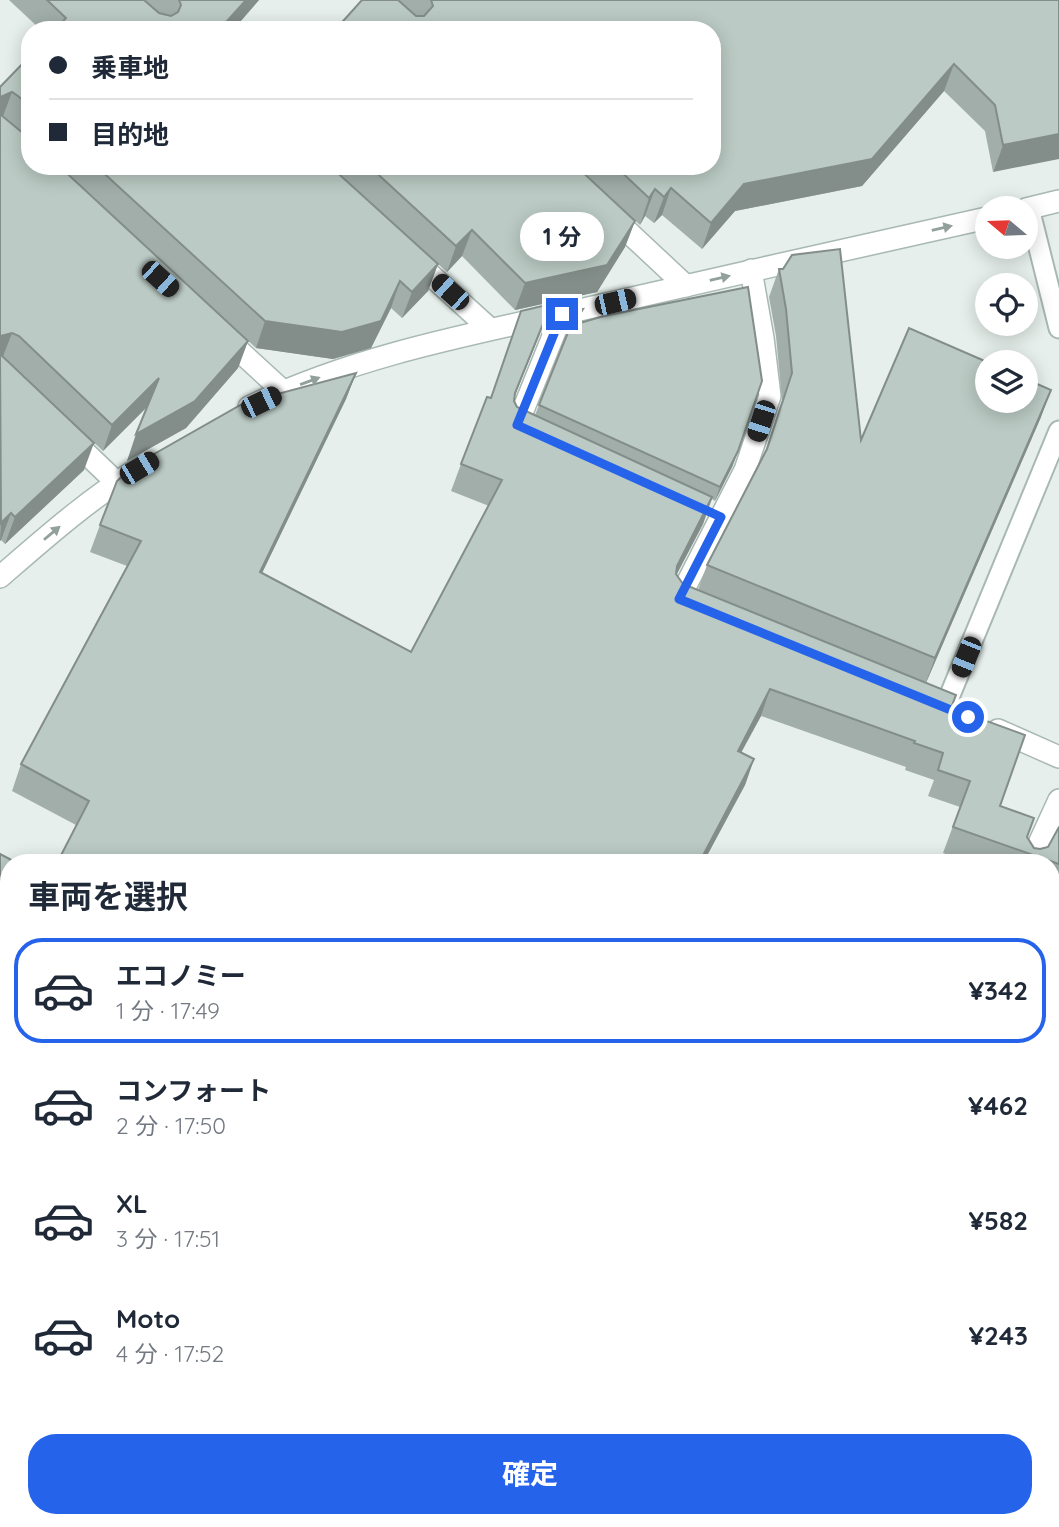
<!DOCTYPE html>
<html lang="ja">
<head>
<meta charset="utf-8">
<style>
  body { margin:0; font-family:Quicksand,"Noto Sans JP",sans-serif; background:#f2f2f3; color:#1f2937; height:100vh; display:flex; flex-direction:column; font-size:26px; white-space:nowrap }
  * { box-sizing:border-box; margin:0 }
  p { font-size:23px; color:#747a83 }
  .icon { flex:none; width:38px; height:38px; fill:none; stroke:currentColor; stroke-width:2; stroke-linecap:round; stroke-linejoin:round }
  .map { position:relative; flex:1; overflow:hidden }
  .panel { position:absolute; left:0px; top:854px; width:1060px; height:674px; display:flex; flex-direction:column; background:#fff; border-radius:28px 28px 0 0; box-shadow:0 4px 18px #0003 }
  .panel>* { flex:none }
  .top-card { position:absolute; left:21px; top:21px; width:700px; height:154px; border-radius:28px; box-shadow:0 4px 18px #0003; display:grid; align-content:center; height:154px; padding:0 28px; background:#fff }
  .needle { width:46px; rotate:289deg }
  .tools { position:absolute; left:975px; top:196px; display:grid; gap:14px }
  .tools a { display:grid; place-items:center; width:63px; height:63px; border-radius:50%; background:#fff; box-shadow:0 4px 18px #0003; font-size:35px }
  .end { position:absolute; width:32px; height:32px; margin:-16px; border:9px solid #2563eb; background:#fff; box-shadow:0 0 0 4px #fff }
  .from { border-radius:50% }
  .bubble { position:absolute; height:49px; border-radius:24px; background:#fff; box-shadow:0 4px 18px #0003; font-size:23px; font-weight:700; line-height:49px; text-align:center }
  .car { position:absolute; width:21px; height:42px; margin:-21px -10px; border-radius:9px; box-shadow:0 0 5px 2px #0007; background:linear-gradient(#222 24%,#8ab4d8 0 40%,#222 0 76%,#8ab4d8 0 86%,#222 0) }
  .top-card b { display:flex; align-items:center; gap:24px; height:66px; font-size:26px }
  .top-card b+b { border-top:2px solid #e0e1e3 }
  .top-card i { width:18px; height:18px; background:#1f2937 }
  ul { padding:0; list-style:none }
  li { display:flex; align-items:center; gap:21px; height:105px; margin:0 14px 10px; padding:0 14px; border:4px solid transparent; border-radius:28px }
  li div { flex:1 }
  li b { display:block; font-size:26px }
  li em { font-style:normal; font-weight:700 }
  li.selected { border-color:#2563eb }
  li>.icon { width:63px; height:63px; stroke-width:1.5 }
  h2 { padding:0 28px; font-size:32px; line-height:84px }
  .cta { display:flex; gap:14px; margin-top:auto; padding:14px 28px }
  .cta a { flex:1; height:80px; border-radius:28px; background:#2563eb; color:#fff; font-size:28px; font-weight:700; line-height:80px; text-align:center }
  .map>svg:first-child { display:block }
</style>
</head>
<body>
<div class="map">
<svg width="1059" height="1527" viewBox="0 0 1059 1527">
  <rect width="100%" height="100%" fill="#e6efeb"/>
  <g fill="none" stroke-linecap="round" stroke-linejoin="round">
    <g stroke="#a8b8b2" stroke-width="23">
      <g id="service">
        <polyline points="1029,208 1059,328"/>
        <polyline points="945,707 1059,431"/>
      </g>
    </g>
    <g stroke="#a8b8b2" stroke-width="24">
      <g id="minor">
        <polyline points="1026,209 1059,201"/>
        <polyline points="610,215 686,286"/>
        <polyline points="413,259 490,329"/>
        <polyline points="223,336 283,391"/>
        <path d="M 249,407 C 354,356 471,334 584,309 C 718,278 853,248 987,218"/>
        <polyline points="527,429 517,425 562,314"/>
        <polyline points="68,436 116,482"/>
        <path d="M 0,577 C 45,538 90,498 141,467"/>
        <polyline points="690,604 679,599 745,470 770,396 763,338 751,270"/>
        <polyline points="998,730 1059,757"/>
        <polyline points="1030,863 1059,800"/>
        <polyline points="873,1519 890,1527"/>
      </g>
    </g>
    <g stroke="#a8b8b2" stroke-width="24">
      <g id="tertiary">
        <polyline points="0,1259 9,1265"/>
        <polyline points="418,1519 431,1527"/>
      </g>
    </g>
    <g stroke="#c2cac8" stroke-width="24">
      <g id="primary">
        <polyline points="0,1299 9,1305"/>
        <polyline points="0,1486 9,1493"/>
        <polyline points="53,1519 66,1527"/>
        <polyline points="355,1519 368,1527"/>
      </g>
    </g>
    <g stroke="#c2cac8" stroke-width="24">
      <g id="motorway">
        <polyline points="0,1378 9,1384"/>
        <polyline points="0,1439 9,1445"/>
        <polyline points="131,1519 144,1527"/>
        <polyline points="229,1519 242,1527"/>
      </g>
    </g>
    <use href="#service" stroke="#fff" stroke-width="19"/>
    <use href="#minor" stroke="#fff" stroke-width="21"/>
    <use href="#tertiary" stroke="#fff" stroke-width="21"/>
    <use href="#primary" stroke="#6aa596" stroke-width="21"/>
    <use href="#motorway" stroke="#2f6f62" stroke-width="21"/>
  </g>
  <g fill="#a1aea9">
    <polygon points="9,0 259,0 233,30 41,30"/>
    <polygon points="362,0 1059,0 993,172 985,131 944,91 862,186 735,211 702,249 662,215 654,223 645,216 640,225 577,166 712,166 335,30"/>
    <polygon points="30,56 30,166 576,166 635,221 625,247 597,292 515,310 462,256 447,272 438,264 428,291 402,318 391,308 371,348 333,359 256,348 244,337 248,341 238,368 186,428 127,461 148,406 103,451 8,362 84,470 5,544 1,540 0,541 0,87"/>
    <polygon points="779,269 861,440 1041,417 926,683 951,708 1000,806 1027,837 1034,848 1040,849 1048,847 1059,827 1059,1300 1052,1296 1052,863 970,863 943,853 960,807 928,796 934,780 905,770 906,767 761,716 741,752 754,759 745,785 703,863 57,863 76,825 12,791 21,764 127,566 90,552 100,525 356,373 346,399 262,573 411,652 489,506 451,491 461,464 491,398 541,331 514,397 514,401 517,407 535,415 539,405 577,324 733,465 715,501 712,499 703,524 676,575 683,584 698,590 707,565 765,452 782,400 776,336 769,297"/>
    <polygon points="0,854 9,863 9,1209 0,1205"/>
  </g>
  <g fill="#838d89">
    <polygon points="246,0 259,0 233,30 219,30"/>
    <polygon points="954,64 944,91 862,186 735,211 702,249 711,223 744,184"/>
    <polygon points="12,92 2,119 0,120 0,97"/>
    <polygon points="1059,134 1059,159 993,172 1003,145"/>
    <polygon points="671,188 662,215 654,223 664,197"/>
    <polygon points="655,189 645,216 640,225 649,198"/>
    <polygon points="635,221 625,247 597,292 515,310 525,283"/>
    <polygon points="472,230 462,256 447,272 456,246"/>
    <polygon points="438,264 428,291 402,318 412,292"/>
    <polygon points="400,281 391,308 371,348 333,359 256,348 265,321"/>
    <polygon points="551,304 541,331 505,420 515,393"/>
    <polygon points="583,309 578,323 568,339 573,325"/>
    <polygon points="12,333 2,359 0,360 0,337 1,336"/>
    <polygon points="248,341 238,368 186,428 127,461 136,434"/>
    <polygon points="356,373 346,399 250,598 260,572"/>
    <polygon points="159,378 150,404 103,451 112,425"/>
    <polygon points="1051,390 1041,417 925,685 935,658"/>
    <polygon points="94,443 84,470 5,544 15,517"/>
    <polygon points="738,451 733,465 715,501 720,487"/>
    <polygon points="712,497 703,524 667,593 677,566"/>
    <polygon points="11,513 1,540 0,541 1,523"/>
    <polygon points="770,689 761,716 728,777 738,751"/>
    <polygon points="754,759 745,785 703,863 699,863"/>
    <polygon points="1056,962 1059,962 1059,985 1058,988 1052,988 1052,968"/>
    <polygon points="1056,1120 1059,1120 1059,1143 1058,1146 1052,1146 1052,1126"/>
  </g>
  <g fill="#bbcac4" stroke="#838d89" stroke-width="2">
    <polygon points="47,0 144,0 159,13 171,16 178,12 181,5 179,0 246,0 219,30 55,30 66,18"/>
    <polygon points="362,0 398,0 416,16 424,16 433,6 431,0 1059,0 1059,134 1003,145 995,105 954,64 872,159 744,184 711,223 671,188 664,197 655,189 649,198 615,166 712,166 712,30 335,30"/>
    <polygon points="30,56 30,106 18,96 12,92 0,97 0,87"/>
    <polygon points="0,112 1,115 30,139 30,166 59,166 248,341 195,401 136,434 159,378 112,425 19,336 12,333 1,336 0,337"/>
    <polygon points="96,166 330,166 438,264 412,292 400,281 381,321 342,332 265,321"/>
    <polygon points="369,166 576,166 635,221 607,265 525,283 472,230 456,246"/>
    <polygon points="840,249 861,440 909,328 987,362 987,401 1026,401 1026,379 1051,390 935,658 707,565 767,449 792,373 786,309 779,269 783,269 792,255"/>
    <polygon points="748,287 762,381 738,451 720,487 539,405 577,310 583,309 573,325 604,316"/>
    <polygon points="551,304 515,393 514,401 517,407 712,497 677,566 676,574 683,584 956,695 951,708 1025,735 1000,806 1034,818 1027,837 1034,848 1040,849 1048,847 1059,827 1059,864 953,827 970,781 938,770 943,753 914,743 915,741 770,689 738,751 754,759 699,863 57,863 89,801 21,764 141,541 100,525 117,481 133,466 244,403 356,373 260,572 411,652 502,480 461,464 487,397 491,398 521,311"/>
    <polygon points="0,353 1,355 94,443 15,517 11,513 1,523"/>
    <polygon points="0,854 17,863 9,863 9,1138 0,1133"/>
    <polygon points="1059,875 1059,962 1056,962 1052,968 1052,892"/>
    <polygon points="1052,981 1055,984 1059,986 1059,1120 1056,1120 1052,1126"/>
    <polygon points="1052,1137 1055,1142 1059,1144 1059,1268 1052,1264"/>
    <polygon points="9,1143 9,1178 0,1173 0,1160"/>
    <polygon points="1052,1360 1059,1363 1059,1524 1058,1527 908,1527 912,1519 1052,1519"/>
    <polygon points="628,1519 838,1519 835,1527 625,1527"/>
  </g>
  <defs><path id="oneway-solid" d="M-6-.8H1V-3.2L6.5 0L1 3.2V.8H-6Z" transform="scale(1.75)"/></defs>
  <g fill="#92a09c">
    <use href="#oneway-solid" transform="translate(942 228) rotate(-13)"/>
    <use href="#oneway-solid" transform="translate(720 278) rotate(-13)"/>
    <use href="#oneway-solid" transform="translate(310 381) rotate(-20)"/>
    <use href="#oneway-solid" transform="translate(52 533) rotate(-40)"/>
  </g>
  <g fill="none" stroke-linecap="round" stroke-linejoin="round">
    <polyline stroke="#2563eb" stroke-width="9" points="562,314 517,425 721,517 679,599 968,717"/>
  </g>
</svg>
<div class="tools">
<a><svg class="needle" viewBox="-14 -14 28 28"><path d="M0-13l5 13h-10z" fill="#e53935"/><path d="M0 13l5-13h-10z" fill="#747a83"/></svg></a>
<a><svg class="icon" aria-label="locate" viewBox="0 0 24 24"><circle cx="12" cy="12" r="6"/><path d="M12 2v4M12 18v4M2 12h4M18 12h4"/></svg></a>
<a><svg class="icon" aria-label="layers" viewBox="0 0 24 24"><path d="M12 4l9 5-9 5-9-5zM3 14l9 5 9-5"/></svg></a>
</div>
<i class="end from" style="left:968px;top:717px"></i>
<i class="end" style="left:562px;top:314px"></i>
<div class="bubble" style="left:520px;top:212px;width:84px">1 分</div>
<i class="car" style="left:160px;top:279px;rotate:132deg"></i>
<i class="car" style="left:450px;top:292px;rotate:312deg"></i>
<i class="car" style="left:615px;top:302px;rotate:77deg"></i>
<i class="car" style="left:261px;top:402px;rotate:64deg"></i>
<i class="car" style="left:761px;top:421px;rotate:198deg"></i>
<i class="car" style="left:139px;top:468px;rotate:59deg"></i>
<i class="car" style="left:966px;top:657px;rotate:202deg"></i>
<div class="top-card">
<b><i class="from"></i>乗車地</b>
<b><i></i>目的地</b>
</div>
<section class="panel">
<h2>車両を選択</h2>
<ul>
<li class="selected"><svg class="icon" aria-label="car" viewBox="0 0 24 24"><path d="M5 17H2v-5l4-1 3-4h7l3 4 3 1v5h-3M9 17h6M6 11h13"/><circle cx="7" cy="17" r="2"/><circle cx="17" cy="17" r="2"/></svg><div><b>エコノミー</b><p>1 分 · 17:49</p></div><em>¥342</em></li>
<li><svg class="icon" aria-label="car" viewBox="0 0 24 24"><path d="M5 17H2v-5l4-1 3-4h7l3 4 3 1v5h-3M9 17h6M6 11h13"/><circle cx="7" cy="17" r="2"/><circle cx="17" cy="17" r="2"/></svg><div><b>コンフォート</b><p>2 分 · 17:50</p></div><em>¥462</em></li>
<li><svg class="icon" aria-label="car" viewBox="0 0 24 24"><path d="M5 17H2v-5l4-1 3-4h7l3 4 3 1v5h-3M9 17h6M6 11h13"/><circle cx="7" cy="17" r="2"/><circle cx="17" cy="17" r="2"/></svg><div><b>XL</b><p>3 分 · 17:51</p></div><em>¥582</em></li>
<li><svg class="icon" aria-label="car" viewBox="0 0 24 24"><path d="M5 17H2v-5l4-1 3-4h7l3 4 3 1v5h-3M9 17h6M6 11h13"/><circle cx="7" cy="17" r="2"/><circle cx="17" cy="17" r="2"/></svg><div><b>Moto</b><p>4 分 · 17:52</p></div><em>¥243</em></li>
</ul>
<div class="cta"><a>確定</a></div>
</section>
</div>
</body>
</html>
